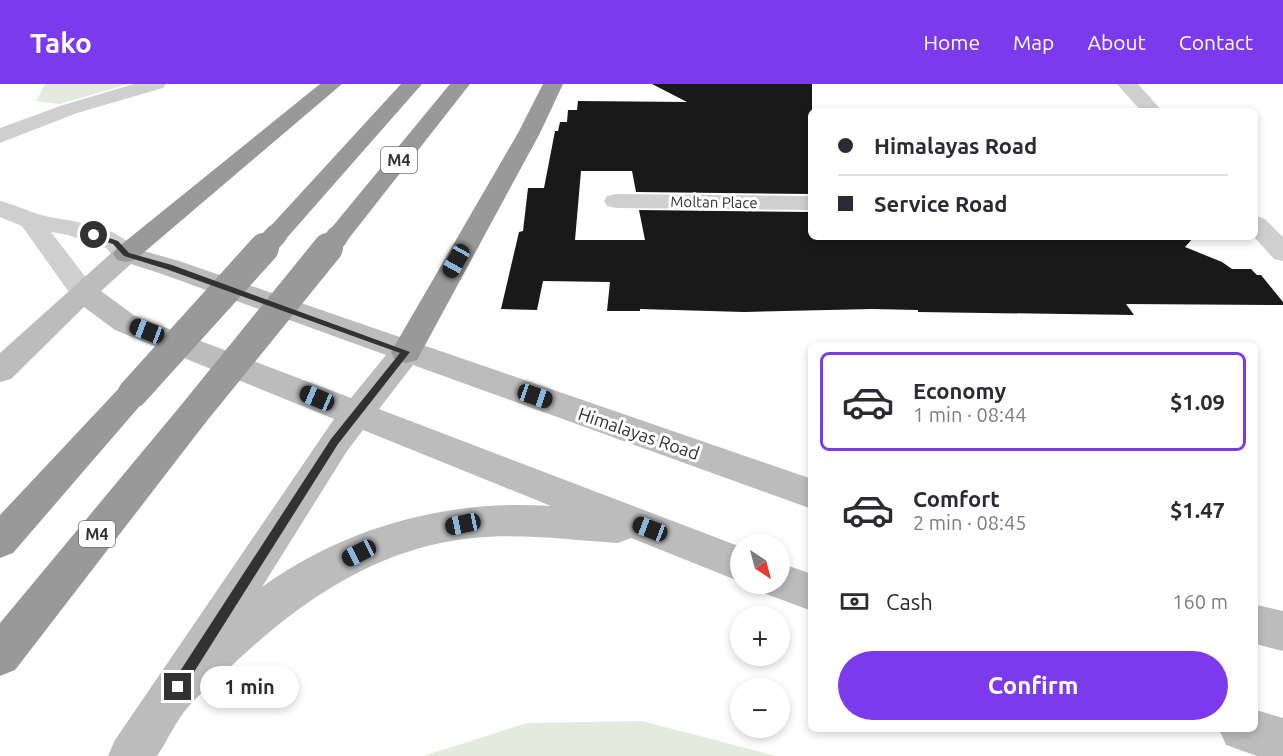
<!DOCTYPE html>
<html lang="en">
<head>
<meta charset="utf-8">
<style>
  body { margin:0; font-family:Ubuntu,sans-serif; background:#f7f7f7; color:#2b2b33; height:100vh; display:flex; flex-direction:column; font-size:22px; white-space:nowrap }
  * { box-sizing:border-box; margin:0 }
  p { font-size:20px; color:#7c7c81 }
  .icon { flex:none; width:33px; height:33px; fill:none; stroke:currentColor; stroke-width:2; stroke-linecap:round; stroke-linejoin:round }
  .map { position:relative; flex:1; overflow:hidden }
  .side { position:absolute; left:808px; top:258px; width:450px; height:390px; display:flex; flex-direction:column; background:#fff; border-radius:9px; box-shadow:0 3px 9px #0003 }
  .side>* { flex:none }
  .guide { position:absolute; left:808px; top:24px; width:450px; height:132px; border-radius:9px; box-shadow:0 3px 9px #0003; display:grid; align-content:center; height:132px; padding:0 30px; background:#fff }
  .needle { width:39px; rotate:144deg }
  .controls { position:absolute; left:730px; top:450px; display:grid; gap:12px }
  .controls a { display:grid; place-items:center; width:60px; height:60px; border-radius:50%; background:#fff; box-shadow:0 3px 9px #0003; font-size:30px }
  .end { position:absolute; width:27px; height:27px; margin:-14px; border:8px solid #323232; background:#fff; box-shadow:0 0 0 3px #fff }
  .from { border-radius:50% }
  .bubble { position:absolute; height:42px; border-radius:21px; background:#fff; box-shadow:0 3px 9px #0003; font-size:20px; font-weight:600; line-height:42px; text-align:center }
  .car { position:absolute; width:18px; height:36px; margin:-18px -9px; border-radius:8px; box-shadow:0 0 4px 2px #0007; background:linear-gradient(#222 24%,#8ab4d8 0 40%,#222 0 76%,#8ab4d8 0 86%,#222 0) }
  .guide b { display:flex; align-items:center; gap:21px; height:57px; font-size:22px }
  .guide b+b { border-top:2px solid #e1e1e2 }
  .guide i { width:15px; height:15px; background:#2b2b33 }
  ul { padding:10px 0 0; list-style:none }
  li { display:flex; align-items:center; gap:18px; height:99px; margin:0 12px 9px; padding:0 18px; border:3px solid transparent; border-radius:9px }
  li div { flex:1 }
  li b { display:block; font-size:22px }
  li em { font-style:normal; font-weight:600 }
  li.on { border-color:#7c3aed }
  li>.icon { width:54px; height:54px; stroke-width:1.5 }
  .pay { display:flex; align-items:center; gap:15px; height:66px; padding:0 30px; font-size:22px }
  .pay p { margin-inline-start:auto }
  .cta { display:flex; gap:12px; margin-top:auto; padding:12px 30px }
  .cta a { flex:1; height:69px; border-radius:36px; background:#7c3aed; color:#fff; font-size:24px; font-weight:600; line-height:69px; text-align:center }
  header { display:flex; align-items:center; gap:36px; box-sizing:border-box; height:84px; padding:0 30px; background:#7c3aed; color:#fff }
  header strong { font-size:28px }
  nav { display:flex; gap:33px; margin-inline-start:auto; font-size:21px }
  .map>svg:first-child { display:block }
</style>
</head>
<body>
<header>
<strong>Tako</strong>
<nav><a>Home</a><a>Map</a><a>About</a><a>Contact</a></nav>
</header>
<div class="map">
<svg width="1283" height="672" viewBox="0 0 1283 672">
  <rect width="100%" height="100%" fill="#fff"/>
  <g fill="#e5eade">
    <polygon points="45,0 129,0 60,20 36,17"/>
    <polygon points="642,637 776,672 423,672 527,639"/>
  </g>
  <polygon fill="#191919" points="652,0 812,0 812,110 636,108 632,87 581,87 575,156 645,156 639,126 812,128 812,153 1194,153 1185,163 1222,178 1232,185 1251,185 1257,191 1261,191 1283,218 1283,221 1126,220 1134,231 918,228 918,226 872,225 744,228 640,225 640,227 607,227 610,198 543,197 537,226 501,225 519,148 523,147 528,104 544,104 555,47 558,47 560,38 567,38 568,26 577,26 578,17 687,18"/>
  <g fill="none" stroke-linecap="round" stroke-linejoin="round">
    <g fill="#cfcfcf" fill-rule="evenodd">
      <polygon points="134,0 166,0 163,4 77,29 0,59 0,44 63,21"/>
      <polygon points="1117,0 1138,0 1162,27 1141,27"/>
      <polygon points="616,110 812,112 812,126 616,124 607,122 604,117 607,112"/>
      <path d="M 0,117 C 14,120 27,127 41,131 C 74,139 118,139 139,170 L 135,176 L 126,178 L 117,176 L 106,164 L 68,151 L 51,148 L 97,208 L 93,214 L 83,217 L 73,214 L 22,142 L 0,133 Z"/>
      <polygon points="1256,132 1265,135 1283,153 1283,177 1274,175 1254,153"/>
    </g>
    <g fill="#bcbcbc" fill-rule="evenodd">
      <path d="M 126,162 L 179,177 L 812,395 L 812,425 L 413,281 L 379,325 L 741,463 L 741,498 L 631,454 L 618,459 C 570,456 521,449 473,454 C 372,464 292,523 222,591 C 212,601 198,611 189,622 C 176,636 168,656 157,672 L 108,672 L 115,656 L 334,335 L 115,246 L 84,223 L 11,295 L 0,298 L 0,269 L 117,164 ZM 131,180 L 159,189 L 386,271 L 351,314 L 135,232 L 101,207 ZM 363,346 L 551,422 C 449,415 345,443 262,503 L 347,367 Z"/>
      <polygon points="780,479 812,490 812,527 766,510 761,500 780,500"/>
      <polygon points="1256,521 1283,527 1283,567 1256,560"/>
      <polygon points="1256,626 1283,634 1283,672 1257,672 1226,661 1219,645 1256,645"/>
    </g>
    <g fill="#999" fill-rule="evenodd">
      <polygon points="320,0 342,0 135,176 126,178 117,176 113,170 117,164"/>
      <polygon points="401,0 422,0 285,156 276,159 267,156 263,151 267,146"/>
      <polygon points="450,0 470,0 346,158 337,161 328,158 324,153 328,148"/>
      <polygon points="543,0 563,0 540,49 417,276 406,279 395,276 391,268 518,49"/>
      <polygon points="133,297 144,301 149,309 144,317 13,469 0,474 0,431 122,301"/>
      <polygon points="194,317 206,320 210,329 206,338 15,586 0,592 0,539 182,320"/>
    </g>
    <g stroke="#999" stroke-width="22">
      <polyline points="263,165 276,151"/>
      <polyline points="327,165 337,153"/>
    </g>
    <g stroke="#999" stroke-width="30">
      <polyline points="133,309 264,164"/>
      <polyline points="194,329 328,164"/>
    </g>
  </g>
  <polygon fill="#323232" points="94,149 118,157 129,169 172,181 410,268 338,360 182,607 178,609 173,607 171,603 173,598 331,355 400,269 166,185 124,172 113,160 91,153 90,151"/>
  <g text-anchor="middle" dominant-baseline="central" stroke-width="6" stroke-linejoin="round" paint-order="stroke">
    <g font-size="15" fill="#323232" stroke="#fff">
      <text transform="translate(714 118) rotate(1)">Moltan Place</text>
    </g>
    <g fill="#fff" stroke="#707070" stroke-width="1.5">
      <rect x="381" y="63" width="36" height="26" rx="4.5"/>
      <rect x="79" y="437" width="36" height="26" rx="4.5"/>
    </g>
    <g font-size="16" font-weight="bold" fill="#323232">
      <text x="399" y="76">M4</text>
      <text x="97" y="450">M4</text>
    </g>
    <g font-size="18" fill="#323232" stroke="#fff">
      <text transform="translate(639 349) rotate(19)">Himalayas Road</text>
    </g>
  </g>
</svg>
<div class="controls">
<a><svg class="needle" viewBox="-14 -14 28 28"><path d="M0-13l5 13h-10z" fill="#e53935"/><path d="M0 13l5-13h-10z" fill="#7c7c81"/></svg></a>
<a>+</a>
<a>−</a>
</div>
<i class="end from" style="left:94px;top:151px"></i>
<i class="end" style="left:178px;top:603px"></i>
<div class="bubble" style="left:200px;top:582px;width:99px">1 min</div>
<i class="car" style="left:456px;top:177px;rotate:209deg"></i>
<i class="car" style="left:147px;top:247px;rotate:291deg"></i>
<i class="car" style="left:535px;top:312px;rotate:109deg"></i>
<i class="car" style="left:317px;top:314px;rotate:293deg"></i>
<i class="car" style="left:463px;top:440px;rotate:258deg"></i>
<i class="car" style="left:650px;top:445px;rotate:291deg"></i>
<i class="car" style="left:359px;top:469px;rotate:243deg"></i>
<div class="guide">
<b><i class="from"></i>Himalayas Road</b>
<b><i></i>Service Road</b>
</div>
<section class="side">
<ul>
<li class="on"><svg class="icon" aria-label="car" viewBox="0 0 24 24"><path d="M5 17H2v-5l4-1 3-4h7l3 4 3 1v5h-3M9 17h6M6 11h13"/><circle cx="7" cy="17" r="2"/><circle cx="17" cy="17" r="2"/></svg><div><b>Economy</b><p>1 min · 08:44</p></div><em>$1.09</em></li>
<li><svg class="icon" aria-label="car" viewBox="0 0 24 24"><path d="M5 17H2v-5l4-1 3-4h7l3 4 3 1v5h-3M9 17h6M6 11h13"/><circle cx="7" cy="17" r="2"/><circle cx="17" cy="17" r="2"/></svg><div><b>Comfort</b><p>2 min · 08:45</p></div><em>$1.47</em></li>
</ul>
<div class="pay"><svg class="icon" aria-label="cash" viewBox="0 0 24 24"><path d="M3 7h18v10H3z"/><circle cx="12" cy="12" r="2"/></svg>Cash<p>160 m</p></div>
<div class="cta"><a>Confirm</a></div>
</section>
</div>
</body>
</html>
